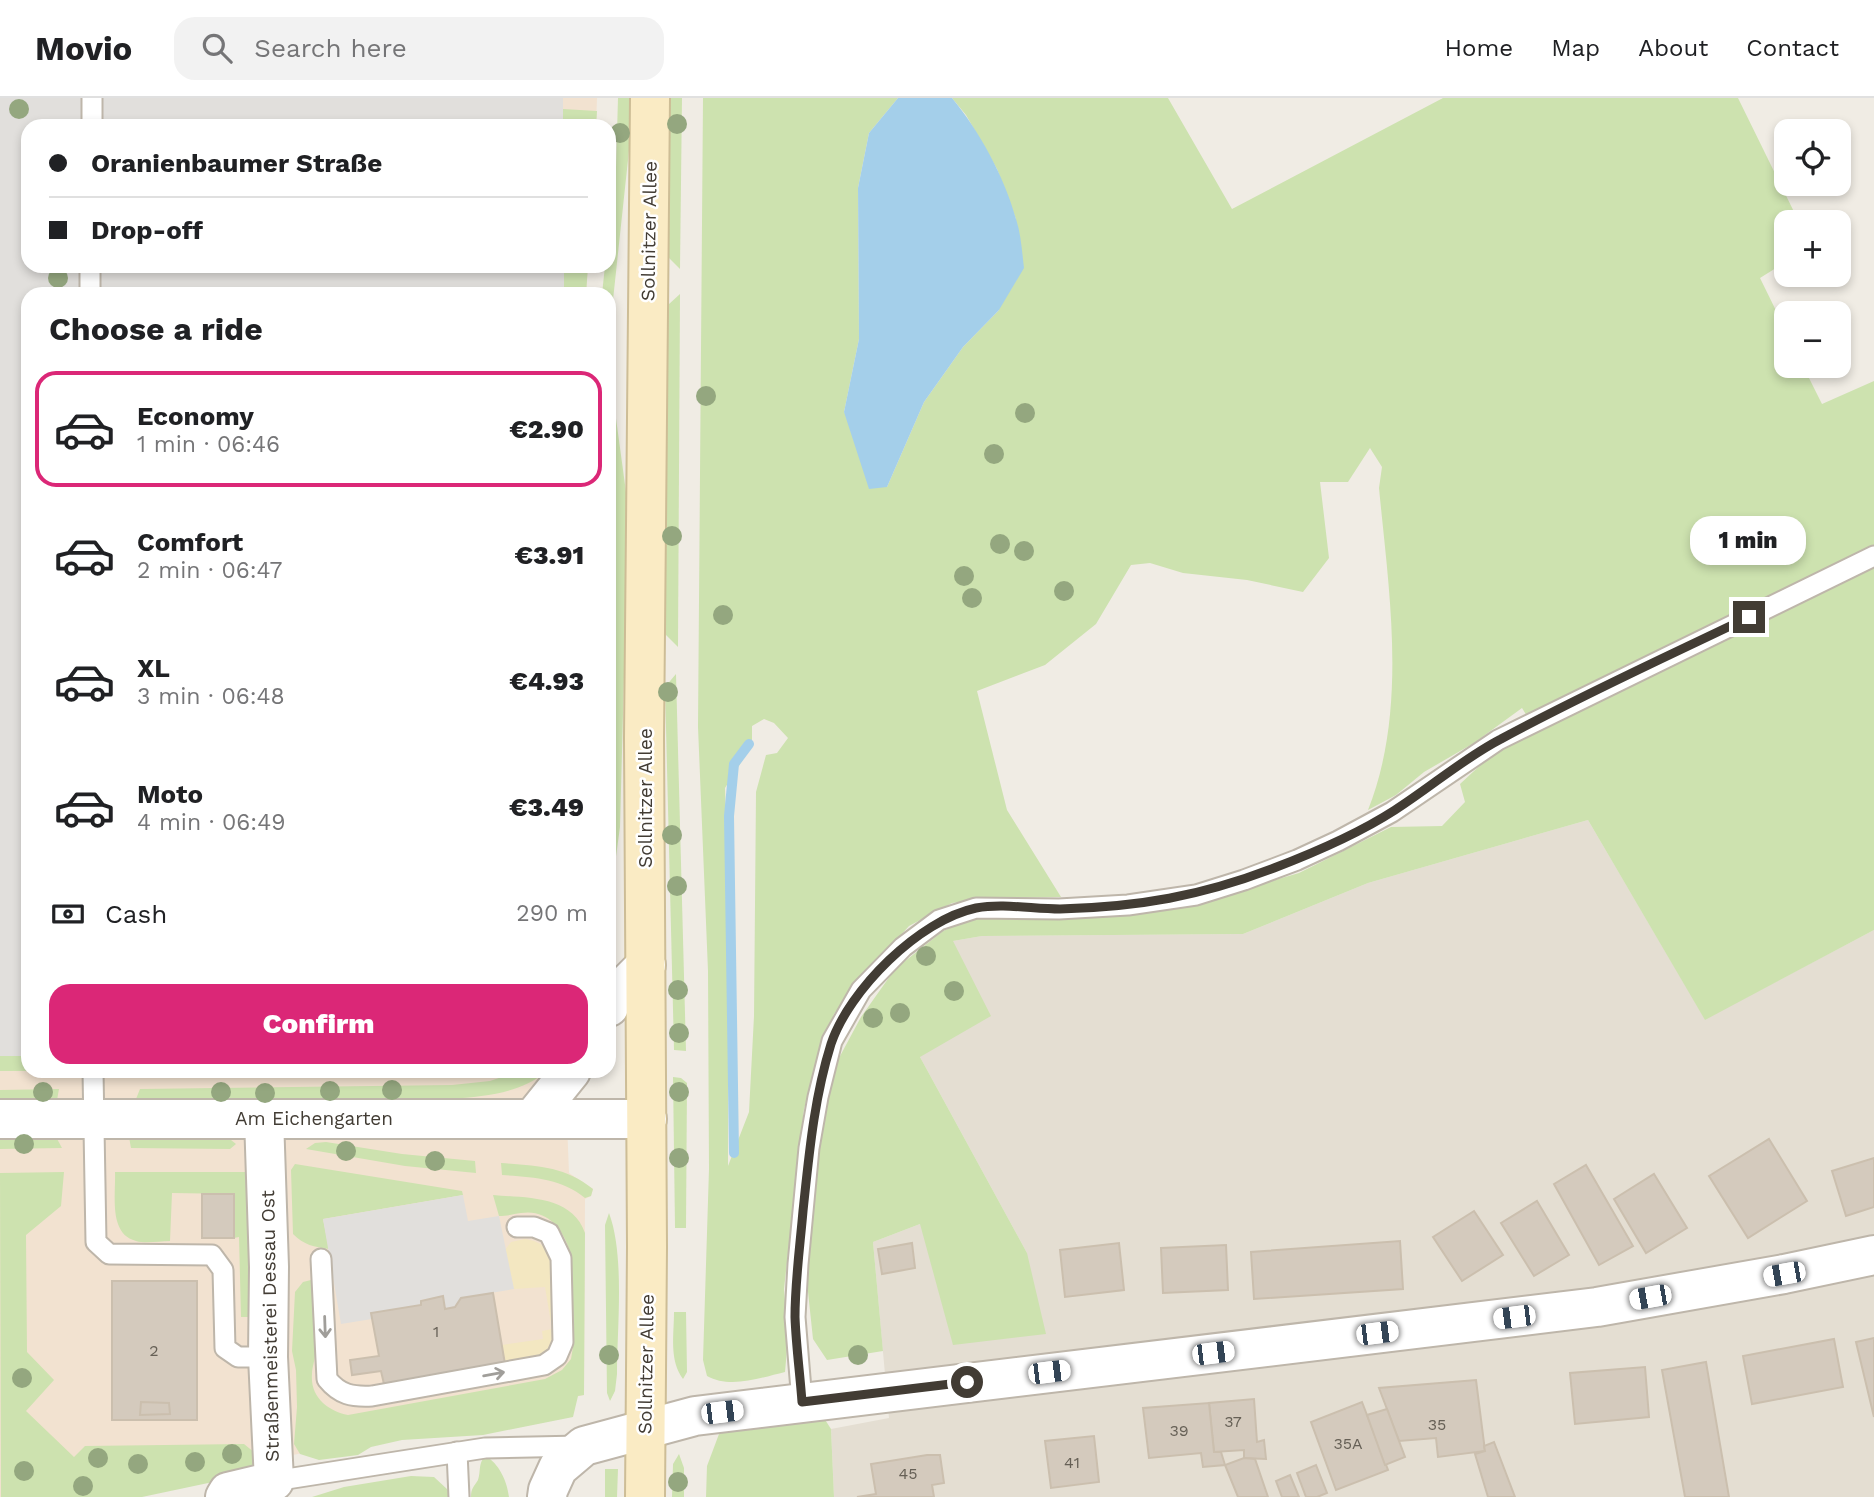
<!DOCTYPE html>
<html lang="en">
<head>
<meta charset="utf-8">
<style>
  body { margin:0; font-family:"Work Sans",sans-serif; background:#f2f2f2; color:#202124; height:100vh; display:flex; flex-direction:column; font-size:26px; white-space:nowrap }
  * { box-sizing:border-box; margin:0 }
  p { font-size:23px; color:#757577 }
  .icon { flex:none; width:38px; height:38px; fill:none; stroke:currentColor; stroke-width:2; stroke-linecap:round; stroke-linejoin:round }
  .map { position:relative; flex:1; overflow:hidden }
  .details { position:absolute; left:21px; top:189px; width:595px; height:791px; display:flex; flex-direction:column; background:#fff; border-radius:21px; box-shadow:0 4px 10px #0003 }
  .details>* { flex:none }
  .banner { position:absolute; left:21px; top:21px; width:595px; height:154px; border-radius:21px; box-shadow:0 4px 10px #0003; display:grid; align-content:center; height:154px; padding:0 28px; background:#fff }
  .controls { position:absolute; left:1774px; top:21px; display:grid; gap:14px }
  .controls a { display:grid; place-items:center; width:77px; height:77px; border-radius:14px; background:#fff; box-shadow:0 4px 10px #0003; font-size:35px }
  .end { position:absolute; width:32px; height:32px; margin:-16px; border:9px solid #423c34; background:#fff; box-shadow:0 0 0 4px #fff }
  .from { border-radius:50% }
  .bubble { position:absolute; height:49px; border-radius:21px; background:#fff; box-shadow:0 4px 10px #0003; font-size:23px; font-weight:800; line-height:49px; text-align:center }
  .car { position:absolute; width:21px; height:42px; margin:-21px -10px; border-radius:9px; box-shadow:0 0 5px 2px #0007; background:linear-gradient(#fff 24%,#345 0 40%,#fff 0 76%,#345 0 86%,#fff 0) }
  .banner b { display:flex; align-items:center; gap:24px; height:66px; font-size:26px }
  .banner b+b { border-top:2px solid #e0e0e0 }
  .banner i { width:18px; height:18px; background:#202124 }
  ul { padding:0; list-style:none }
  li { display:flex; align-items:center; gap:21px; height:116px; margin:0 14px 10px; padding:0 14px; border:4px solid transparent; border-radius:21px }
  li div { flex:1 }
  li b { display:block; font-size:26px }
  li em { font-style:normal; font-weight:800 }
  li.active { border-color:#db2777 }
  li>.icon { width:63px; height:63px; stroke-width:1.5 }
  h2 { padding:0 28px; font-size:32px; line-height:84px }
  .pay { display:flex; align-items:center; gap:18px; height:77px; padding:0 28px; font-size:26px }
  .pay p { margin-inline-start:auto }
  .button { display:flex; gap:14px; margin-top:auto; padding:14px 28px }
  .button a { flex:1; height:80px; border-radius:21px; background:#db2777; color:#fff; font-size:28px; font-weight:800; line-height:80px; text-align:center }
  header { display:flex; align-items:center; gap:42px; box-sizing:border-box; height:98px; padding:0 35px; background:#fff; border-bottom:2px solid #e0e0e0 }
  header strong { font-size:33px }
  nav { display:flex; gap:38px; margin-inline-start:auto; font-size:24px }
  .search { width:490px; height:63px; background:#f2f2f2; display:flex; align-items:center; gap:18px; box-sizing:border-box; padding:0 24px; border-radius:21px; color:#757577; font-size:26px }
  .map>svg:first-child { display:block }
</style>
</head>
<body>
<header>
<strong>Movio</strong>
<div class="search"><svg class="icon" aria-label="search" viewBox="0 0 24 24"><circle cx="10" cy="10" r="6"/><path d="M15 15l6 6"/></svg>Search here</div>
<nav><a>Home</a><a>Map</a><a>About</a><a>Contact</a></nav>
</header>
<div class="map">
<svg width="1874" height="1399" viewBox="0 0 1874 1399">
  <rect width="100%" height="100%" fill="#f0ece4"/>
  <polygon fill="#e4ded2" points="1588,722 1705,921 1874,832 1874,1399 834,1399 831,1331 889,1320 873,1144 920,1126 1027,1155 920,959 953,843 982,838 1243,836 1368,785"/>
  <polygon fill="#f2e2d0" points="0,0 597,0 596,28 28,28 28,168 588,168 586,196 28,196 28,973 565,973 569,1075 593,1091 591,1098 585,1101 584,1297 254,1365 73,1399 0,1399"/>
  <g fill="#cde2af" fill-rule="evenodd">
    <polygon points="618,0 631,0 631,34 613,202 609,202 609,196 602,196 605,168 609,168 609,125 616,69"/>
    <polygon points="670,0 682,0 680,171 668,159"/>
    <path d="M 703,0 L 898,0 L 869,35 L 858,90 L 859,241 L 844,314 L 887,389 L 924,304 L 963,249 L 999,212 L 1016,121 L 997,71 L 966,17 L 952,0 L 1168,0 L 1232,111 L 1443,0 L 1738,0 L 1799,124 L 1787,124 L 1787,163 L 1760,180 L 1787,235 L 1787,268 L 1803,268 L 1822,306 L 1874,283 L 1874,832 L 1705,922 L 1588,722 L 1368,785 L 1243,836 L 982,838 L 953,843 L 991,918 L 920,959 L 1027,1155 L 1046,1236 L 953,1247 L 920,1126 L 873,1144 L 883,1253 L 827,1262 L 813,1241 L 806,1175 L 819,1048 L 832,973 L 861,919 L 895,871 L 943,833 L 980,817 L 1245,791 L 1299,775 L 1391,729 L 1442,728 L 1465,704 L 1460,686 L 1501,648 L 1536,633 L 1522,610 L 1474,645 L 1424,674 L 1396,697 L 1368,712 C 1408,611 1389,495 1379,390 L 1382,369 L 1370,350 L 1348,384 L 1320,384 L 1329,460 L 1303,494 L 1247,482 L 1183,475 L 1150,465 L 1131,467 L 1096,526 L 1045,567 L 977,593 L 1007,712 L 1061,799 L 990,800 L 952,805 L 909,828 L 855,888 L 834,916 L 817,963 L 804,1011 L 784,1191 L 788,1240 L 785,1274 C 760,1280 730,1291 707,1278 L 703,1262 L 709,1071 L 708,873 L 698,629 ZM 764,621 L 774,625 L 788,640 L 777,655 L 766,657 L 756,694 L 754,918 L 749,1014 L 728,1068 L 728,792 L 725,690 L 752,647 L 752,628 Z"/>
    <polygon points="563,11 597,13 596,28 563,28"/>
    <polygon points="564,168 588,168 586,196 564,196"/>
    <polygon points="680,196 678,549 665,536 668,207"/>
    <polygon points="612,291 626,394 626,503 620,729 609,810 616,398 609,354 609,292"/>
    <polygon points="676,576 686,953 674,952 665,589"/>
    <rect x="0" y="958" width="27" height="15"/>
    <path d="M 520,973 L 547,973 C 519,996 486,998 451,1001 L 136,1001 L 140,991 L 452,987 L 490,983 Z"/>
    <polygon points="673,979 681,980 687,985 686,1130 675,1130"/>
    <polygon points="59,991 57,1002 0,1002 0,992"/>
    <polygon points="55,1037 62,1050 0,1051 0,1040"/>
    <polygon points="226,1038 236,1046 230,1051 131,1050 129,1039"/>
    <polygon points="326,1044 402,1056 475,1063 476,1075 405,1068 306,1051 315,1045"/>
    <path d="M 501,1065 C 537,1068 564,1068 593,1091 L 591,1098 L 585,1100 C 561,1080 532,1079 502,1077 Z"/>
    <path d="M 295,1066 L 462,1093 L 463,1097 L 323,1121 L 329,1151 C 314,1149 304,1147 293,1136 L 291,1072 Z"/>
    <polygon points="64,1074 61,1108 26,1137 27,1254 54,1282 26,1313 74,1359 85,1348 244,1346 255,1355 254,1365 246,1377 142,1399 1,1399 0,1075"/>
    <path d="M 115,1074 L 250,1074 L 250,1219 L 241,1219 L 239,1139 L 234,1140 L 234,1096 L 172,1095 L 170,1143 C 159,1143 146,1146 136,1143 C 108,1136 116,1096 115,1074 Z"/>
    <path d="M 493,1097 C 525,1100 572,1097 585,1135 L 584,1297 L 578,1298 L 573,1319 L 483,1337 L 402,1342 L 371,1349 L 358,1357 L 319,1362 L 300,1356 L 294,1346 L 297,1309 L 296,1272 L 292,1253 L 295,1194 L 303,1184 L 311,1182 L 315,1189 C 315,1211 315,1233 315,1255 C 315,1263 312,1269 312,1276 C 310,1299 328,1313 348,1317 L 545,1281 L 562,1272 L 571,1261 L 574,1243 L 570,1227 L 569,1151 C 562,1129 546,1111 521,1115 C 513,1116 507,1118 499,1118 Z"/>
    <path d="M 609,1115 C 625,1158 617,1229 617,1276 L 615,1293 L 610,1303 L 607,1295 L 605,1127 Z"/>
    <path d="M 674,1214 L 686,1214 L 687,1274 L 683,1281 C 669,1262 674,1237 674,1214 Z"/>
    <polygon points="822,1317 831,1331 834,1399 706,1399 707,1368 719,1336 742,1329"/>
    <polygon points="679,1356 684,1370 684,1399 672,1399 673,1366"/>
    <path d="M 485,1358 C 499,1365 507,1383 509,1399 L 471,1399 C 471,1390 474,1389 478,1382 C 481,1372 478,1366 485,1358 Z"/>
    <polygon points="605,1371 618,1371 617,1399 605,1399"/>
    <polygon points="411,1378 434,1379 448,1392 448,1399 312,1399 344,1389"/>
  </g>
  <path fill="#f3e7c1" d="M 525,1141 C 541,1144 547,1148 552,1164 L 555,1245 L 550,1257 L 505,1266 L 502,1247 L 543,1241 L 542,1233 L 552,1231 L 545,1189 L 514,1191 L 505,1152 L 511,1144 Z"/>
  <g fill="#e1dfdc">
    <polygon points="0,0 563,0 563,28 28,28 28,168 564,168 564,196 28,196 27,958 0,958"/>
    <polygon points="463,1097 468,1123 499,1118 514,1191 461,1200 455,1209 445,1211 443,1198 421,1202 421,1207 372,1215 372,1221 341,1226 323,1121"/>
  </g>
  <path fill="#a4cfea" d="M 898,0 L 952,0 C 980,34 1004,78 1016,121 C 1021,136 1022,154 1024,170 L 999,212 L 963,249 L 924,304 L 887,389 L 869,391 L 844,314 L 859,241 L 858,90 L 869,35 Z"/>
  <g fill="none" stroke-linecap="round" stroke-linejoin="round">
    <polyline stroke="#a4cfea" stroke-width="10" points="734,1055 729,718 734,666 749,646"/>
  </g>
  <g fill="#d4cabd" stroke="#cbbfae" stroke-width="2">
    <polygon points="1769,1041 1807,1103 1748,1140 1709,1078"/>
    <polygon points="1874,1060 1874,1109 1846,1118 1832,1073"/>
    <polygon points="1586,1067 1633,1148 1599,1167 1554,1086"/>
    <polygon points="1654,1076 1687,1130 1646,1155 1614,1101"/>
    <rect x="202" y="1096" width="32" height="44"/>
    <polygon points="1537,1103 1569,1157 1534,1178 1501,1125"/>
    <polygon points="1474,1113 1503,1157 1462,1183 1433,1139"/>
    <polygon points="1400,1143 1403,1191 1254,1201 1251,1154"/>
    <polygon points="912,1145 915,1170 882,1176 878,1151"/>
    <polygon points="1119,1145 1124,1192 1065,1199 1060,1152"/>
    <polygon points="1226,1147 1228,1192 1163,1195 1161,1150"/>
    <rect x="112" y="1183" width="85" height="139"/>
    <polygon points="493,1195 505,1266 384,1286 381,1273 352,1277 350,1262 379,1258 371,1215 421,1207 421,1203 443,1198 445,1211 455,1209 461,1200"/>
    <polygon points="1874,1240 1874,1319 1856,1244"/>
    <polygon points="1834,1241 1843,1289 1752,1306 1743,1258"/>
    <polygon points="1706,1264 1729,1399 1685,1399 1662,1272"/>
    <polygon points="1645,1269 1649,1319 1575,1326 1570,1275"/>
    <polygon points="1476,1282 1485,1353 1438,1359 1436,1340 1399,1343 1379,1290"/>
    <polygon points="1254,1301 1257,1344 1264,1342 1266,1361 1244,1360 1244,1352 1214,1354 1209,1305"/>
    <polygon points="141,1304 169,1305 170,1316 140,1317"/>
    <polygon points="1362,1304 1388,1372 1336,1392 1311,1324"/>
    <polygon points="1209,1305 1214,1354 1221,1354 1225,1367 1203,1369 1201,1355 1149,1360 1143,1310"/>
    <polygon points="1387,1311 1405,1359 1385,1367 1367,1317"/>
    <polygon points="1094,1338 1099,1384 1051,1390 1045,1343"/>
    <polygon points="1494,1344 1515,1399 1488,1399 1475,1356 1485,1353 1484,1348"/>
    <polygon points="927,1357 940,1357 944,1385 932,1387 934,1399 857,1399 876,1396 871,1366"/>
    <polygon points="1244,1360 1255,1361 1268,1399 1238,1399 1225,1367"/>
    <polygon points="1316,1367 1327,1395 1317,1399 1306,1399 1297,1375"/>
    <polygon points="1290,1377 1299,1399 1282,1399 1276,1383"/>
  </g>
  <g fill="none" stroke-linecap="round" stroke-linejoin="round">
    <g stroke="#beb6aa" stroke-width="23">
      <g id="lane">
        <polyline points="92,28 92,0"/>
        <polyline points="90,196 90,168"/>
        <polyline points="93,973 96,1144 109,1156 212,1157 223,1172 225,1250 238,1259 268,1259"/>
        <path d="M 321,1161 L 327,1281 C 340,1297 352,1299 372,1298 L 544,1267 L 557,1258 L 563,1244 L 561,1160 L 549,1135 L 534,1129 L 517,1129"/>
        <polyline points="802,1304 795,1219 798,1166 809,1050 818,999 832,943 861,892 903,849 939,822 976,810 1059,811 1128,807 1196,797 1244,782 1297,762 1338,743 1392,714 1498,642 1874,458"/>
        <polyline points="457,1354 459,1399"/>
        <polyline points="274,1383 485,1350 580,1348"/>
      </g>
    </g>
    <g stroke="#beb6aa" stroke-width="42">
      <g id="street">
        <polyline points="609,909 611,902 646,867"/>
        <polyline points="534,1019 571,973"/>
        <polyline points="0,1021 647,1021"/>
        <polyline points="225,1399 228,1394 274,1383 268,1259 269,1169 264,1020"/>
        <polyline points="547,1399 548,1392 558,1370 584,1348 695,1318 1597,1209 1784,1176 1874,1157"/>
      </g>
    </g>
    <g stroke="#cdbd96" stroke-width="42">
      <polyline id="secondary" points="645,1399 647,1149 644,640 650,0"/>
    </g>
    <use href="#lane" stroke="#fff" stroke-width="19"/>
    <use href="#street" stroke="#fff" stroke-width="38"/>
    <use href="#secondary" stroke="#faebc4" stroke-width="38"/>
  </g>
  <g fill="#94a77f">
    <circle cx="19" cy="11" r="10"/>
    <circle cx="677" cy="26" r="10"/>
    <circle cx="620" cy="35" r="10"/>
    <circle cx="58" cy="180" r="10"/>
    <circle cx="706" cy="298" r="10"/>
    <circle cx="1025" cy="315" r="10"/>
    <circle cx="994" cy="356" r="10"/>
    <circle cx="672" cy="438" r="10"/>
    <circle cx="1000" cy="446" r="10"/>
    <circle cx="1024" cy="453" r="10"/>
    <circle cx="964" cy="478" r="10"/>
    <circle cx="1064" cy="493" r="10"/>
    <circle cx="972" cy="500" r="10"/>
    <circle cx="723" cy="517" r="10"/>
    <circle cx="668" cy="594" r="10"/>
    <circle cx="672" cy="737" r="10"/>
    <circle cx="677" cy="788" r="10"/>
    <circle cx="926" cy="858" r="10"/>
    <circle cx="678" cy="892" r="10"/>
    <circle cx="954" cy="893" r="10"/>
    <circle cx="900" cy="915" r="10"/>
    <circle cx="873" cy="920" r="10"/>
    <circle cx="679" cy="935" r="10"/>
    <circle cx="392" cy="992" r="10"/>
    <circle cx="330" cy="993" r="10"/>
    <circle cx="43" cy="994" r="10"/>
    <circle cx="221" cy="994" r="10"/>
    <circle cx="679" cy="994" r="10"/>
    <circle cx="265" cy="995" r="10"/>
    <circle cx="24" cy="1046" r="10"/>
    <circle cx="346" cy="1053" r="10"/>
    <circle cx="679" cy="1060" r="10"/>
    <circle cx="435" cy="1063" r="10"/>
    <circle cx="609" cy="1257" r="10"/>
    <circle cx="858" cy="1257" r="10"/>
    <circle cx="22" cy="1280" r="10"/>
    <circle cx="232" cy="1356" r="10"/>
    <circle cx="98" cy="1360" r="10"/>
    <circle cx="195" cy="1364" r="10"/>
    <circle cx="138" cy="1366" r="10"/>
    <circle cx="24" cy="1373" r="10"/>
    <circle cx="678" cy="1384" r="10"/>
    <circle cx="83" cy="1388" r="10"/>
  </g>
  <defs><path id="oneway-shaft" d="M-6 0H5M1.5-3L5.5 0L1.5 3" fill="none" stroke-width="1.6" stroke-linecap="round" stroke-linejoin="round" transform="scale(1.75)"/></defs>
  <g stroke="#a09e9a">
    <use href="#oneway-shaft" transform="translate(325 1229) rotate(88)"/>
    <use href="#oneway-shaft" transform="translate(494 1276) rotate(-10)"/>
  </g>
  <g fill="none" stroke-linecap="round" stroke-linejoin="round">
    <path stroke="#423c34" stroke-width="9" d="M 967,1284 L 802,1304 C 800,1276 796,1247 795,1219 C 795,1184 800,1148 803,1113 C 809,1057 814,1000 831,946 C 849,892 919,822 976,810 C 1003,805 1033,811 1060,811 C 1139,809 1201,798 1274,770 C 1316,754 1358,736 1395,712 C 1431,689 1464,660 1501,641 C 1582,597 1666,559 1749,519"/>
  </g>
  <g text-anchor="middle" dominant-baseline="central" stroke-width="5" stroke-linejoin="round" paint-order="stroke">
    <g font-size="16" fill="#666056">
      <text x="436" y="1233">1</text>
      <text x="154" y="1252">2</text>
      <text x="1233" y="1323">37</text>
      <text x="1437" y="1326">35</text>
      <text x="1179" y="1332">39</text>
      <text x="1348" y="1345">35A</text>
      <text x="1072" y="1364">41</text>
      <text x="908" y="1375">45</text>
    </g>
    <g font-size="19" fill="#423c34" stroke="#fff">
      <text transform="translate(649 133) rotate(-89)">Sollnitzer Allee</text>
      <text transform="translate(645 700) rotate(-90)">Sollnitzer Allee</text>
      <text x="314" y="1020">Am Eichengarten</text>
      <text transform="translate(270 1228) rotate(-91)">Straßenmeisterei Dessau Ost</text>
      <text transform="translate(646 1266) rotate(-89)">Sollnitzer Allee</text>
    </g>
  </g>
</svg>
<div class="controls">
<a><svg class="icon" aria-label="locate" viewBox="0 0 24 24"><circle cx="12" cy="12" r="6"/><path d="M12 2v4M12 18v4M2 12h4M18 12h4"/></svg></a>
<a>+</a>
<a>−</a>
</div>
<i class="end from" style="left:967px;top:1284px"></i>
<i class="end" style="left:1749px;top:519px"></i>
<div class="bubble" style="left:1690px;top:418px;width:116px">1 min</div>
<i class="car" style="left:1784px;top:1176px;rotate:260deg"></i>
<i class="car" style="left:1650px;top:1199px;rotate:260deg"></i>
<i class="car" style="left:1514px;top:1219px;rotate:263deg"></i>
<i class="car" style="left:1377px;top:1235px;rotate:83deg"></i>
<i class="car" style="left:1213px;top:1255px;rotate:83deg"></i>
<i class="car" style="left:1049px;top:1274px;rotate:83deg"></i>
<i class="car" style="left:722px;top:1314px;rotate:83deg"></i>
<div class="banner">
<b><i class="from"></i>Oranienbaumer Straße</b>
<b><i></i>Drop-off</b>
</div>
<section class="details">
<h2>Choose a ride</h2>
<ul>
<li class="active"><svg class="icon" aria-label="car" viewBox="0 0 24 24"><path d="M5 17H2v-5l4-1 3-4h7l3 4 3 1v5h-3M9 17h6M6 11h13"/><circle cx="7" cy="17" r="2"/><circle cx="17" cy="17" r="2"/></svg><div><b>Economy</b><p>1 min · 06:46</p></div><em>€2.90</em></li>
<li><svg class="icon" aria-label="car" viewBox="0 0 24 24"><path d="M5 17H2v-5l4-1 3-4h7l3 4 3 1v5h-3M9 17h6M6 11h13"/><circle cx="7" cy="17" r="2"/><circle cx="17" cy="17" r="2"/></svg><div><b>Comfort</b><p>2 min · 06:47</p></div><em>€3.91</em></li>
<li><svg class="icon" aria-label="car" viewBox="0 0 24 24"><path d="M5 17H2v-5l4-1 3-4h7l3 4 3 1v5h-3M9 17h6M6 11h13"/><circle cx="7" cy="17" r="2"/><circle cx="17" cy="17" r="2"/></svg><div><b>XL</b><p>3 min · 06:48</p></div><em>€4.93</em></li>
<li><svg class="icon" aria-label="car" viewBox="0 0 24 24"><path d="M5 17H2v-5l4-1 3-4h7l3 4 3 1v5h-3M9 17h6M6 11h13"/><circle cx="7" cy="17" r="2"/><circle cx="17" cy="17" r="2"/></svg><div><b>Moto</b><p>4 min · 06:49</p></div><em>€3.49</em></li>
</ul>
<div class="pay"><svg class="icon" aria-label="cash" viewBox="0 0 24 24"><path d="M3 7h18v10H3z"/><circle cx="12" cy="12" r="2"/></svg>Cash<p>290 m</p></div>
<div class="button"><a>Confirm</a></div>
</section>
</div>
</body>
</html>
